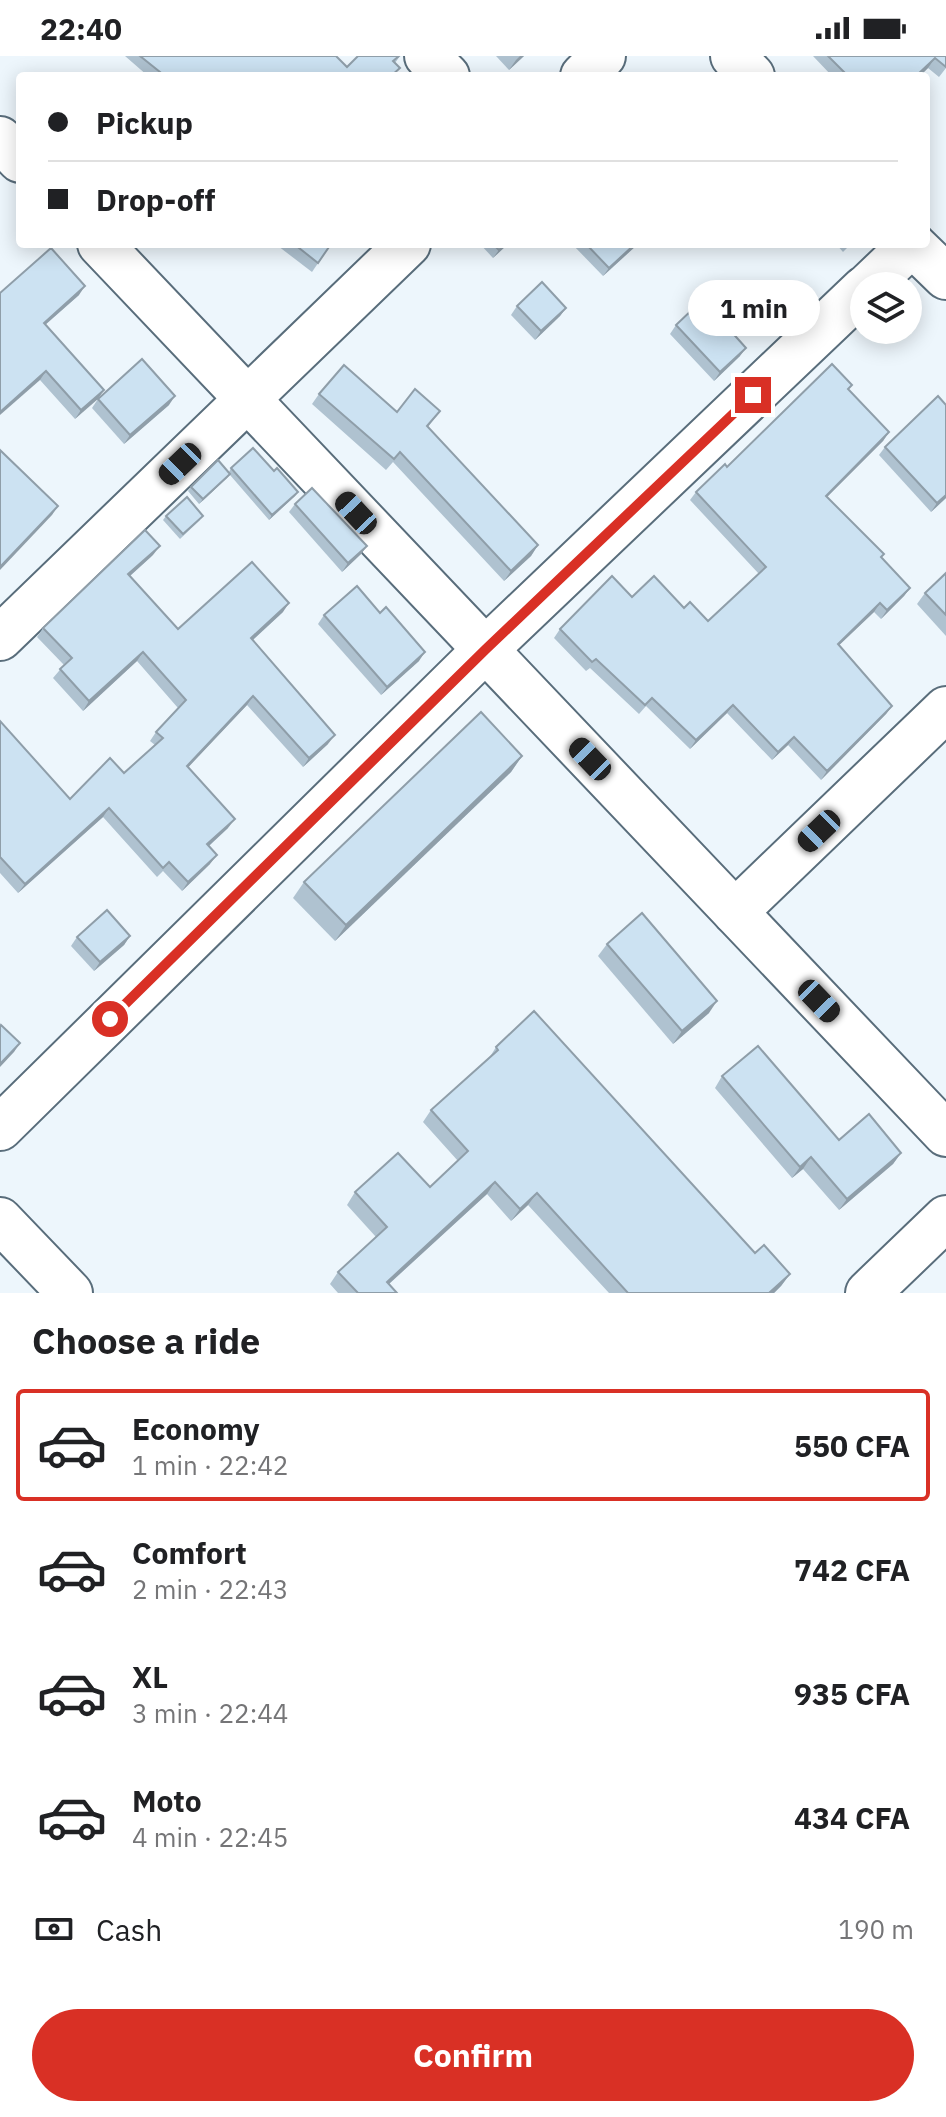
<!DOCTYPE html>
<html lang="en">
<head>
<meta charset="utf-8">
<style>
  body { margin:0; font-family:"IBM Plex Sans",sans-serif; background:#f2f2f2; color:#202124; height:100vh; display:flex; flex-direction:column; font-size:30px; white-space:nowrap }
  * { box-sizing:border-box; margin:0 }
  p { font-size:26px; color:#757577 }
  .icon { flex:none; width:44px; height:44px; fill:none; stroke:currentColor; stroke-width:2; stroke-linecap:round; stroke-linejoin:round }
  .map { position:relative; height:1237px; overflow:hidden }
  .drawer { display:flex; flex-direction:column; background:#fff; flex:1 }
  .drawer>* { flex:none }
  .banner { position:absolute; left:16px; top:16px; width:914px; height:176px; border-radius:8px; box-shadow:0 4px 20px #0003; display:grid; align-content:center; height:176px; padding:0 32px; background:#fff }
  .buttons { position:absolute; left:850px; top:216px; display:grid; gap:16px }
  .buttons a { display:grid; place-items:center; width:72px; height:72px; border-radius:50%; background:#fff; box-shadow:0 4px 20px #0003; font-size:40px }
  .end { position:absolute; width:36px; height:36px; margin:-18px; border:10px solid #d93025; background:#fff; box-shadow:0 0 0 4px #fff }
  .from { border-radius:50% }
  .bubble { position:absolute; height:56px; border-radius:28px; background:#fff; box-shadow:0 4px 20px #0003; font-size:26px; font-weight:700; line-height:56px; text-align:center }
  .car { position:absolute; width:24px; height:48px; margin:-24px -12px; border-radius:10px; box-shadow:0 0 6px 2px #0007; background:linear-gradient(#222 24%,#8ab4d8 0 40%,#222 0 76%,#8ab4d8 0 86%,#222 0) }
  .banner b { display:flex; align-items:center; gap:28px; height:76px; font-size:30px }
  .banner b+b { border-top:2px solid #e0e0e0 }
  .banner i { width:20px; height:20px; background:#202124 }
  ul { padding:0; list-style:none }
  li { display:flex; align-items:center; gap:24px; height:112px; margin:0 16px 12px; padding:0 16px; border:4px solid transparent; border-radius:8px }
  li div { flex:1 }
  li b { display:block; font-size:30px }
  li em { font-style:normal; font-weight:700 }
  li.selected { border-color:#d93025 }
  li>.icon { width:72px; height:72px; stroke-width:1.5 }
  h2 { padding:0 32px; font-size:36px; line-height:96px }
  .pay { display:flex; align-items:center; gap:20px; height:88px; padding:0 32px; font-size:30px }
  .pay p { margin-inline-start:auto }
  .cta { display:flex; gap:16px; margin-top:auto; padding:16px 32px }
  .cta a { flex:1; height:92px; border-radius:48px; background:#d93025; color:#fff; font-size:32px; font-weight:700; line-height:92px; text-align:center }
  .status { display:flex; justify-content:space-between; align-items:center; height:56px; padding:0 40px; background:#fff; direction:ltr }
  .status svg { height:22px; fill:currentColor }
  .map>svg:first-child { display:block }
</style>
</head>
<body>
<div class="status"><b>22:40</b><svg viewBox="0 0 49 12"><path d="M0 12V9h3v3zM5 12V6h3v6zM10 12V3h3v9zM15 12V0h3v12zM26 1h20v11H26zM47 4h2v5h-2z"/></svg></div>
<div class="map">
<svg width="946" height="1237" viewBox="0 0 946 1237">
  <rect width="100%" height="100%" fill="#edf6fc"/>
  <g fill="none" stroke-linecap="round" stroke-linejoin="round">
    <g stroke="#596d7b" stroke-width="48">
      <g id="minor">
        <polyline points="427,0 447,20"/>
        <polyline points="733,0 752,20"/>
        <polyline points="583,20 603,0"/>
        <polyline points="0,83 20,104"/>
        <polyline points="100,188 946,1078"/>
        <polyline points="912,188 946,221"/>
        <polyline points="868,230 912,188"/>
        <polyline points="0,582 408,188"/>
        <polyline points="735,856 946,653"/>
        <polyline points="0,1072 486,593 864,233"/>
        <polyline points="0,1164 70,1237"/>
        <polyline points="868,1237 946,1162"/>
      </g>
    </g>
    <use href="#minor" stroke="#fff" stroke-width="44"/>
  </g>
  <g fill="#afc2d0">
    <polygon points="125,0 336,0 347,11 400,0 395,7 394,20 148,20"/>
    <polygon points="496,0 524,0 509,14"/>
    <polygon points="813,0 946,0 946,12 939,21 928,12 920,20 832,20"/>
    <polygon points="279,188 331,188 312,216 278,190"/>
    <polygon points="480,188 508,188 493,202"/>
    <polygon points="572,188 638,188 603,220"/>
    <polygon points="836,188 851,188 843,196"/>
    <polygon points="0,237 79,239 45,269 104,334 75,363 40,324"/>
    <polygon points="517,250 566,252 560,260 535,284 511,259"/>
    <polygon points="728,259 721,265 740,300 714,325 670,278 676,269"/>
    <polygon points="849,334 889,376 883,385 827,441 910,532 904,540 881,563 874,556 839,589 892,650 886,658 821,724 788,689 772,704 727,657 690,693 646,650 639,658 590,612 586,615 554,582 560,573 632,541 684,552 708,565 759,518 690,444 696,436 727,411"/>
    <polygon points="319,338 397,356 440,355 428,371 538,489 531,500 504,525 393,406 386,414 312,348"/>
    <polygon points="98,343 169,349 124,388 92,352"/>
    <polygon points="885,391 946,442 931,456 879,399"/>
    <polygon points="231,412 274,415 298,436 295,440 269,464 230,419 199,448 188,435 191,431 229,416"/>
    <polygon points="295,448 367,490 361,498 342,516 289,456"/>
    <polygon points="166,460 200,464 180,483 163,464"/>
    <polygon points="153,499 130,520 178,573 283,556 253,584 328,688 303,711 247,649 188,711 228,772 209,790 210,808 182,835 163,815 157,821 103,761 18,837 0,817 0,665 70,743 124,717 155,689 150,685 156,676 178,652 137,605 83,655 53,622 64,609 37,581 43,572"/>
    <polygon points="946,517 946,580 917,548 925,537"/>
    <polygon points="324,559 419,605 381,639 318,568"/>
    <polygon points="522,700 511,716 335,885 293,842 304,826"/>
    <polygon points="130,880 124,889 94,915 71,890 77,881"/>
    <polygon points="607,888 709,957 673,988 598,900"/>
    <polygon points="496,991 755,1197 790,1218 781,1230 774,1237 609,1237 528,1149 511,1165 487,1138 389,1228 397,1237 338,1237 330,1228 338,1216 376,1181 347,1149 355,1136 430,1131 458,1105 423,1066 431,1054 488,1004"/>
    <polygon points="722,1020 839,1084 901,1097 893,1108 839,1154 803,1113 792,1122 715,1032"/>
  </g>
  <g fill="#8f9ea9">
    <polygon points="520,0 524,0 509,14 516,4"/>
    <polygon points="935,2 928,12 920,20 916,20"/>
    <polygon points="505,188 508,188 493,202 499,194"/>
    <polygon points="635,188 638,188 603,220 609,212"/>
    <polygon points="85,230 79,239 37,276 44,267"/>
    <polygon points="566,252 560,260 535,284 541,275"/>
    <polygon points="746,292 740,300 714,325 720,316"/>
    <polygon points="46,315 40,324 0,359 0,356"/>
    <polygon points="104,334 98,343 75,363 81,354"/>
    <polygon points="175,340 169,349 124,388 130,379"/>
    <polygon points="889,376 883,385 820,448 826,440"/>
    <polygon points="230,418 227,422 199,448 203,443"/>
    <polygon points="298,436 295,440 269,464 272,459"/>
    <polygon points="946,439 946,442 931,456 937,447"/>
    <polygon points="58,450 52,459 0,514 0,511"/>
    <polygon points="538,489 531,500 504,525 511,515"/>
    <polygon points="160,490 153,499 122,527 128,518"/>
    <polygon points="367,490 361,498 342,516 348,507"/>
    <polygon points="910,532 904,540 881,563 887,554"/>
    <polygon points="289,547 283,556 245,591 251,582"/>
    <polygon points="880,547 874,556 832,596 838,588"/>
    <polygon points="143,596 137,605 83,655 89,645"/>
    <polygon points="425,596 419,605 381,639 387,631"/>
    <polygon points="253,640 247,649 181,719 187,710"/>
    <polygon points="733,649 727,657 690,693 696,684"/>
    <polygon points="892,650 886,658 821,724 827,715"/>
    <polygon points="335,679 328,688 303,711 309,702"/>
    <polygon points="794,681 788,689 772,704 778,696"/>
    <polygon points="522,700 511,716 335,885 346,869"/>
    <polygon points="109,752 103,761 18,837 25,828"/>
    <polygon points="235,763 228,772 201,797 207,788"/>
    <polygon points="217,799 210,808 182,835 188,826"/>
    <polygon points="130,880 124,889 94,915 100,906"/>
    <polygon points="717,945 709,957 673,988 682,975"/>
    <polygon points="20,987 14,996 0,1011 0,1008"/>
    <polygon points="901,1097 893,1108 839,1154 847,1143"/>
    <polygon points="811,1101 803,1113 792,1122 800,1111"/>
    <polygon points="495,1126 487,1138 379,1237 387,1226"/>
    <polygon points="537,1137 528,1149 511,1165 520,1153"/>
    <polygon points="790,1218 781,1230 774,1237 769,1237"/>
  </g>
  <g fill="#cce2f2" stroke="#8f9ea9" stroke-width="2">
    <polygon points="140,0 336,0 347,11 358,0 399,0 393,5 400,12 391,20 165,20"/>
    <polygon points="828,0 946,0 946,11 935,2 916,20 848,20"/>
    <polygon points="294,188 331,188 318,207"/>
    <polygon points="493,188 505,188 499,194"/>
    <polygon points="586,188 635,188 609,212"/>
    <polygon points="51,192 85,230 44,267 104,334 81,354 46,315 0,356 0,237"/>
    <polygon points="542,226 566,252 541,275 517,250"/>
    <polygon points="716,231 734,250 720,263 746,292 720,316 676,269"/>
    <polygon points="142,303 175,340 130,379 98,343"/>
    <polygon points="832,308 852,329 848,333 889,376 826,440 884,498 881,501 910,532 887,554 880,547 838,588 892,650 827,715 794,681 778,696 733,649 696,684 652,642 645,649 596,603 592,606 560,573 612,520 632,541 654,520 684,552 690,546 708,565 766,511 696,436 725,408 727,411"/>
    <polygon points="344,309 397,356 415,333 440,355 427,370 538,489 511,515 400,396 394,403 319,338"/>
    <polygon points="938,340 946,349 946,439 937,447 885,391"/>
    <polygon points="253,392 274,415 277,412 298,436 272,459 231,412"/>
    <polygon points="0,394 58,450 0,511"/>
    <polygon points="218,404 230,418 203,443 191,431"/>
    <polygon points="312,432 367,490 348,507 295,448"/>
    <polygon points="187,441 203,460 183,478 166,460"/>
    <polygon points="145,474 160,490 128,518 178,573 252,506 289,547 251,582 335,679 309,702 253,640 187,710 235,763 207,788 217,799 188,826 169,806 163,812 109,752 25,828 0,801 0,665 70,743 110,702 124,717 163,682 156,676 186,644 143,596 89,645 60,613 72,602 43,572"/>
    <polygon points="946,517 946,559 925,537"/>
    <polygon points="357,530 380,557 386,551 425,596 387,631 324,559"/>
    <polygon points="481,656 522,700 346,869 304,826"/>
    <polygon points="107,854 130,880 100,906 77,881"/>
    <polygon points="642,857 717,945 682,975 607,888"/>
    <polygon points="534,955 755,1197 764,1189 790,1218 769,1237 628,1237 537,1137 520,1153 495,1126 387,1226 397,1237 358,1237 338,1216 387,1171 355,1136 398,1097 430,1131 468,1095 431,1054 498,994 496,991"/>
    <polygon points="1,969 20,987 0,1008 0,971"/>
    <polygon points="758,990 839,1084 869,1058 901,1097 847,1143 811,1101 800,1111 722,1020"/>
  </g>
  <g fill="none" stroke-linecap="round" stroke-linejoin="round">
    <polyline stroke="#d93025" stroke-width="10" points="110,963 486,593 753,339"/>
  </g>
</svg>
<div class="buttons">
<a><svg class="icon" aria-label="layers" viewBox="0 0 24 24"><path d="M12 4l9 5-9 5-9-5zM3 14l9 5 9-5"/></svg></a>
</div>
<i class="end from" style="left:110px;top:963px"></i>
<i class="end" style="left:753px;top:339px"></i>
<div class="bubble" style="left:688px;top:224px;width:132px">1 min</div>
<i class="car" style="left:180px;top:408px;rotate:226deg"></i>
<i class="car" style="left:356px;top:457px;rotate:317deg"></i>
<i class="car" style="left:590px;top:703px;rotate:316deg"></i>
<i class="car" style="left:819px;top:775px;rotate:226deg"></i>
<i class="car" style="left:819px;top:945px;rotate:136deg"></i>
<div class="banner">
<b><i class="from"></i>Pickup</b>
<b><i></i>Drop-off</b>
</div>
</div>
<section class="drawer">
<h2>Choose a ride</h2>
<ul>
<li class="selected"><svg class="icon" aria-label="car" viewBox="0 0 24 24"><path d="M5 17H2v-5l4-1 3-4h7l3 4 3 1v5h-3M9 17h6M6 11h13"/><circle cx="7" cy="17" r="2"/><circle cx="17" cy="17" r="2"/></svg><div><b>Economy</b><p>1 min · 22:42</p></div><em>550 CFA</em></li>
<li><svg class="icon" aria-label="car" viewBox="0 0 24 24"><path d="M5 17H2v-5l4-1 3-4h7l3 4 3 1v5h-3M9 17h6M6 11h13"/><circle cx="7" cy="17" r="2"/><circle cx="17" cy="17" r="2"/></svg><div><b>Comfort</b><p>2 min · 22:43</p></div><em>742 CFA</em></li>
<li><svg class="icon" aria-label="car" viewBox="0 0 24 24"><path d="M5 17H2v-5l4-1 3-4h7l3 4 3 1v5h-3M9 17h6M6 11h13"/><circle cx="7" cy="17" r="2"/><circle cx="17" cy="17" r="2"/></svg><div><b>XL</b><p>3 min · 22:44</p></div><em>935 CFA</em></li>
<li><svg class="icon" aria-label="car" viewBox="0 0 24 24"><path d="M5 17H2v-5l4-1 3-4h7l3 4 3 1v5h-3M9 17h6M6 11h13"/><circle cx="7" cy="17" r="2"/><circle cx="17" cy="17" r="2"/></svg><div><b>Moto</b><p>4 min · 22:45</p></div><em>434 CFA</em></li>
</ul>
<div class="pay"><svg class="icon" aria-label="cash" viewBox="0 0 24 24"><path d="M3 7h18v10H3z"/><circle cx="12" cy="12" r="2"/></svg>Cash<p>190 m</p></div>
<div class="cta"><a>Confirm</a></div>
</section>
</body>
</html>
